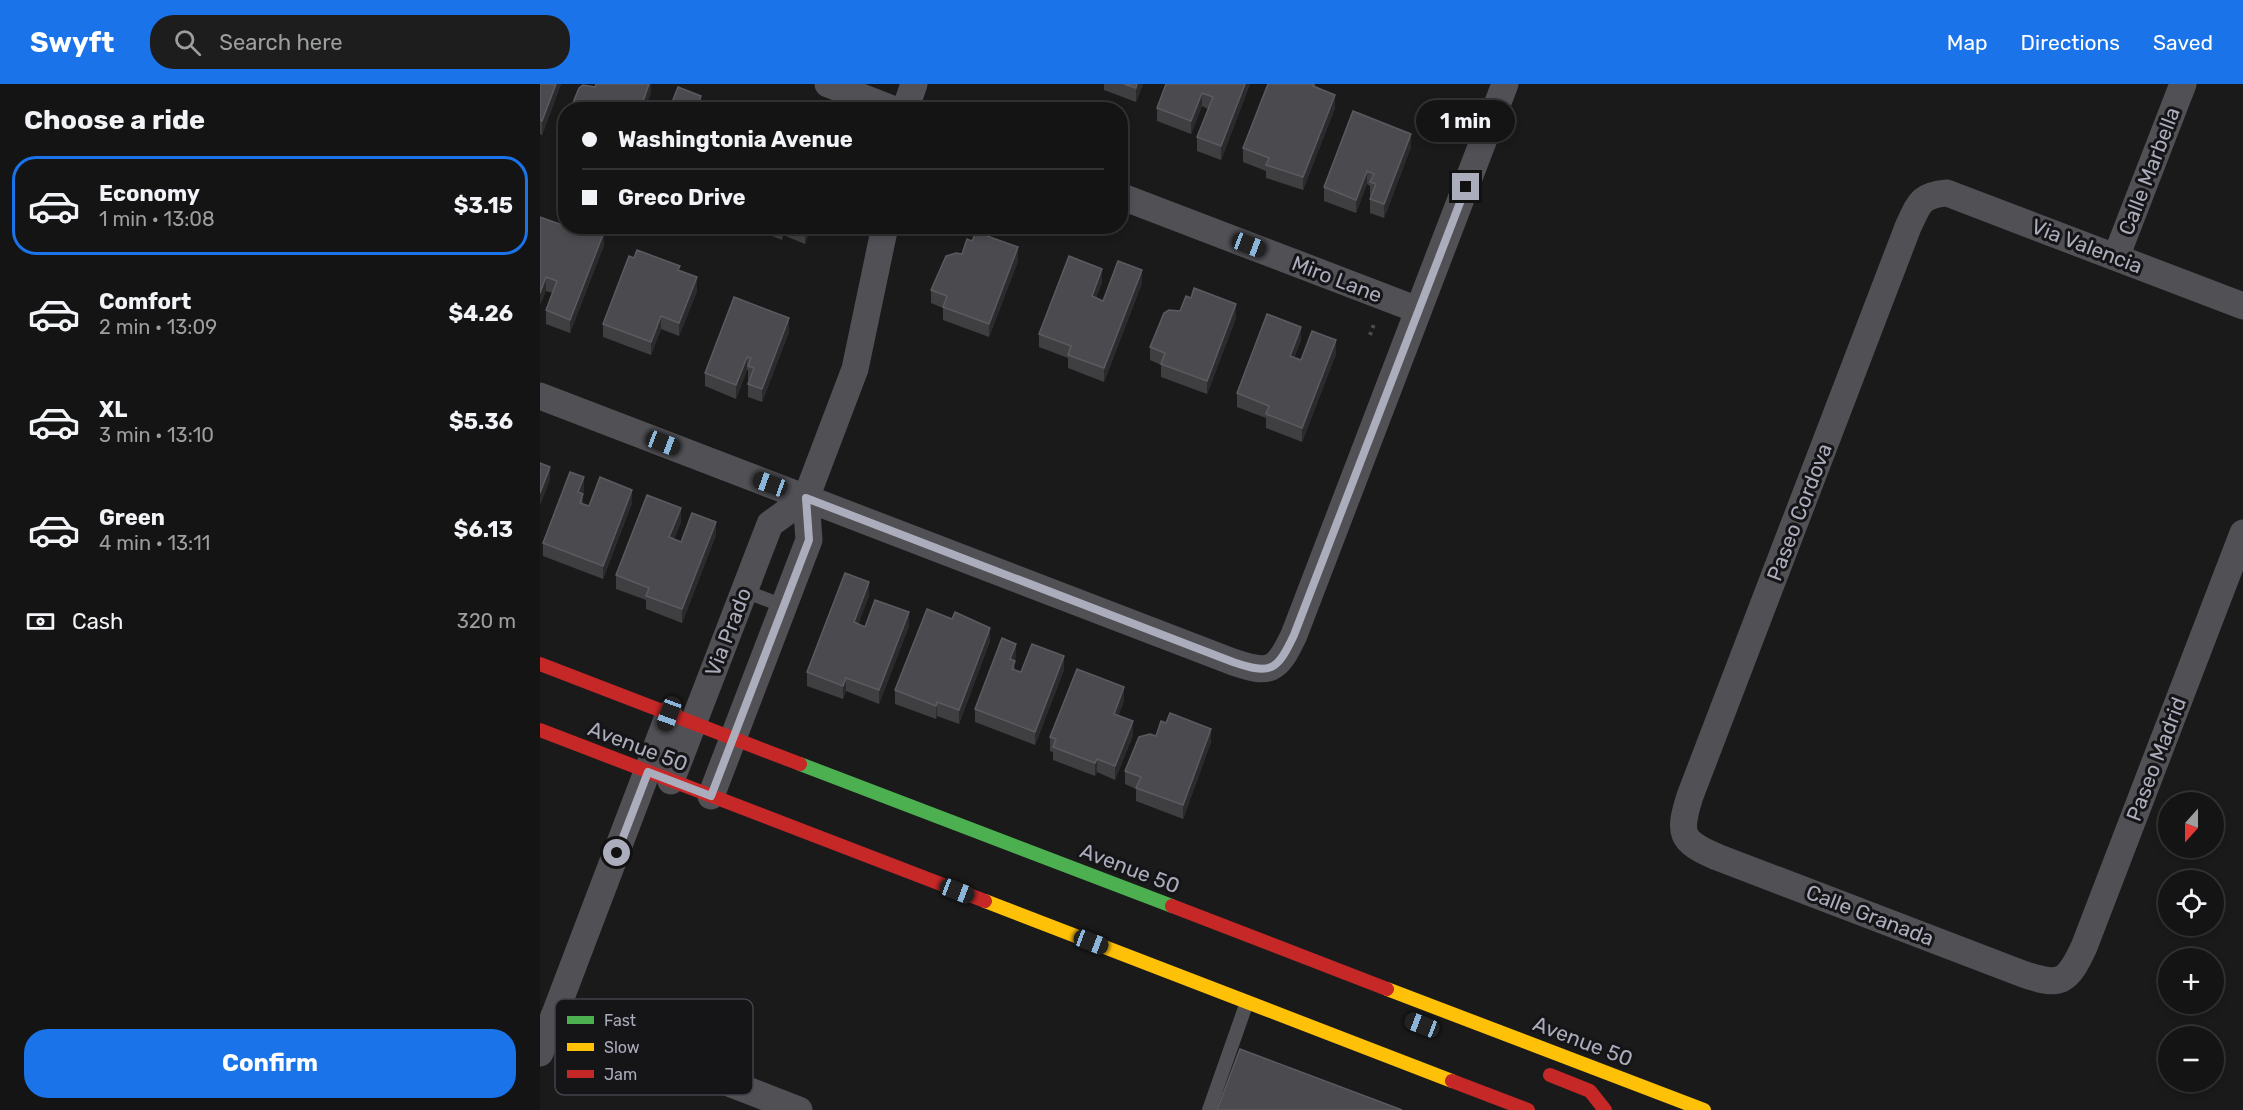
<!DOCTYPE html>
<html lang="en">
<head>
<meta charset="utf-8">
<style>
  body { margin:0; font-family:Rubik,sans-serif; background:#1d1d1d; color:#f1f3f6; height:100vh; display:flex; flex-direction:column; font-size:22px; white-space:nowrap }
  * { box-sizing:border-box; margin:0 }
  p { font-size:20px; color:#9d9ea0 }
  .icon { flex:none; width:33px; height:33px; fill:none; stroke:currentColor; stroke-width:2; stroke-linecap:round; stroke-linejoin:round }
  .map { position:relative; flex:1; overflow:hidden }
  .details { display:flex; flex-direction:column; background:#141414; width:540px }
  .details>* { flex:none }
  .hud { position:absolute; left:18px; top:18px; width:570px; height:132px; border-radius:24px; box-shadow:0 3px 9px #0003,0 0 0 2px #333334; display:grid; align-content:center; height:132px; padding:0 24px; background:#141414 }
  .needle { width:39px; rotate:201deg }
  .controls { position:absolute; left:1618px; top:708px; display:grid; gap:12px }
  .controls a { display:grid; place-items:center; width:66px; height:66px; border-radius:50%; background:#141414; box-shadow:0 3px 9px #0003,0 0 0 2px #333334; font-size:30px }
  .end { position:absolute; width:27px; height:27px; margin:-14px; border:8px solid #abadbc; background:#111; box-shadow:0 0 0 3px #111 }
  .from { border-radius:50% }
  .bubble { position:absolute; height:42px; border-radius:21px; background:#141414; box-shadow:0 3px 9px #0003,0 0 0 2px #333334; font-size:20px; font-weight:700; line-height:42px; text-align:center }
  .car { position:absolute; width:18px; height:36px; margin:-18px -9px; border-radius:8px; box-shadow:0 0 4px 2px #0007; background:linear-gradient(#222 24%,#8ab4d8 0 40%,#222 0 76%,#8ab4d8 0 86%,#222 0) }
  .hud b { display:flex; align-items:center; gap:21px; height:57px; font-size:22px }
  .hud b+b { border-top:2px solid #333334 }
  .hud i { width:15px; height:15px; background:#f1f3f6 }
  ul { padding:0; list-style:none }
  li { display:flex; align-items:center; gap:18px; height:99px; margin:0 12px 9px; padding:0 12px; border:3px solid transparent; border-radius:24px }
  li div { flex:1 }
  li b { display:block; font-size:22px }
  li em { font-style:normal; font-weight:700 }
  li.selected { border-color:#1a73e8 }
  li>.icon { width:54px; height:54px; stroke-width:1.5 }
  h2 { padding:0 24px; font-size:27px; line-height:72px }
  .pay { display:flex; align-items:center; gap:15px; height:66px; padding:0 24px; font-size:22px }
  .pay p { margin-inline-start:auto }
  .button { display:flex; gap:12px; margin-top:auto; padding:12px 24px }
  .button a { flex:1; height:69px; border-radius:24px; background:#1a73e8; color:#fff; font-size:24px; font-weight:700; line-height:69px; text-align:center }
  header { display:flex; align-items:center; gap:36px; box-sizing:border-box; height:84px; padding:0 30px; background:#1a73e8; color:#fff }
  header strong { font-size:28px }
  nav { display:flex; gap:33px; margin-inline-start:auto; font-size:21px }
  .search { width:420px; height:54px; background:#1d1d1d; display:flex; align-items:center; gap:15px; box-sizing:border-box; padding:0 21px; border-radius:24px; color:#9d9ea0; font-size:22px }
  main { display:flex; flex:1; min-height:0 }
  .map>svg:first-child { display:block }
</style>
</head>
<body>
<header>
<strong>Swyft</strong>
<div class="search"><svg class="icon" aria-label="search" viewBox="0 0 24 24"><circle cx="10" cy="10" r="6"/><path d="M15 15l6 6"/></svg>Search here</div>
<nav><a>Map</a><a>Directions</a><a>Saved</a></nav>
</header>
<main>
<section class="details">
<h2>Choose a ride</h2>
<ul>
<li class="selected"><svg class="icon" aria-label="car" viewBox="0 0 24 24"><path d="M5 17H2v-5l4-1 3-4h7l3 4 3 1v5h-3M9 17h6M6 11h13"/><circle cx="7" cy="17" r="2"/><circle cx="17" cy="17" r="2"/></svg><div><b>Economy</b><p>1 min · 13:08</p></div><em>$3.15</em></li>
<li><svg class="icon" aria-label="car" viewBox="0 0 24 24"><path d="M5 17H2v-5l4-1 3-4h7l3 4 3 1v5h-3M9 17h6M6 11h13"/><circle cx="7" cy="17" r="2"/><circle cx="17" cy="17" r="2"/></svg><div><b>Comfort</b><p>2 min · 13:09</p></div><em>$4.26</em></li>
<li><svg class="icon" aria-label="car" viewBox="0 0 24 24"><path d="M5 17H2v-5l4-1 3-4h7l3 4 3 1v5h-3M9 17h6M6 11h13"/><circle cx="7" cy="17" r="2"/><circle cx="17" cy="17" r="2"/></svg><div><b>XL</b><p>3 min · 13:10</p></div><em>$5.36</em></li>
<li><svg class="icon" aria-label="car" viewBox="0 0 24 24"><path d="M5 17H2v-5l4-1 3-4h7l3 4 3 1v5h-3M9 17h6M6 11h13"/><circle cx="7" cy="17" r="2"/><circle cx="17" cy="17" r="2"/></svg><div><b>Green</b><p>4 min · 13:11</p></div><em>$6.13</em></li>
</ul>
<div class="pay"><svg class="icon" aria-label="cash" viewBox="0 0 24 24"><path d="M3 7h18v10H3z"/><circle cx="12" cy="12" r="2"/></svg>Cash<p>320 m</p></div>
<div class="button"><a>Confirm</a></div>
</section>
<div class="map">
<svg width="1703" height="1026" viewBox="0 0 1703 1026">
  <rect width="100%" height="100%" fill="#1a1a1b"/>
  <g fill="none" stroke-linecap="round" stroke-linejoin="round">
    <polyline stroke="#4b4b50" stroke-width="4" stroke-dasharray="3 4.5" stroke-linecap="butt" points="830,251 834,240"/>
    <g stroke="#505055" stroke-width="14">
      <polyline points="204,507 244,522"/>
      <polyline points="669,1026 707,918"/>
    </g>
    <g stroke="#505055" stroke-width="27">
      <polyline points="288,0 355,26"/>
      <polyline points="365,26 374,0"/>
      <polyline points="580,112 878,226"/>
      <polyline points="1576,173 1643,0"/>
      <path d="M 1703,222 L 1407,109 C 1380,111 1379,120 1368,143 L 1150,712 C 1138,750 1140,757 1177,773 L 1483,890 C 1521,903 1527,899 1544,863 L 1703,449"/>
      <path d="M 0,312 L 693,578 C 731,591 737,587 754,551 L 965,0"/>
      <polyline points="131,697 230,440 266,414"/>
      <polyline points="171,712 269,456 266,414 315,285 345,142"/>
      <polyline points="14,932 259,1026"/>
      <polyline points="0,969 129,630"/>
    </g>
    <polyline stroke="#4caf50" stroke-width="14" points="260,680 632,822"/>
    <g stroke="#ffc107" stroke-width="14">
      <polyline points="445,817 912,997"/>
      <polyline points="847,905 1164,1026"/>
    </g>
    <g stroke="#c62828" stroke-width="14">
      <polyline points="0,580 260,680"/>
      <polyline points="0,646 445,817"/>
      <polyline points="632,822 847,905"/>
      <polyline points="1010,991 1050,1007 1065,1026"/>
      <polyline points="912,997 988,1026"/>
    </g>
  </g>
  <g fill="#3f3f42">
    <polygon points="0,0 21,0 2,51 0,50"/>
    <polygon points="564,0 603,0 596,18 564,6"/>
    <polygon points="626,0 710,0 681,76 657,67 657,53 668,25 662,22 651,50 617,37 617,24"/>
    <polygon points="775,0 775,3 795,24 763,106 726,94 726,87 703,78 703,64"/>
    <polygon points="26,35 26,52 24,51 24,38"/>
    <polygon points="871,63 844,134 830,129 830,115 831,112 830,112 830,102 827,100 816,129 784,117 784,103"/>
    <polygon points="0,133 64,161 30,249 6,240 6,226 13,209 6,207"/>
    <polygon points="207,142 271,142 265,160 243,151 242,156"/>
    <polygon points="422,170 478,177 449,253 403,236 403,224 391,219 391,206"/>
    <polygon points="140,187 157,207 139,252 121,245 111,271 63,253 63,240"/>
    <polygon points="562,198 556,214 563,217 602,199 564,298 528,284 528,274 499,263 499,250"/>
    <polygon points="696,234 667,310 621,293 621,281 610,276 610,263"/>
    <polygon points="249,248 222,318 208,313 208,300 209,296 208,296 208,286 207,286 196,315 165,302 165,289"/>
    <polygon points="761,256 754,274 761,276 796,270 762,358 726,344 726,334 697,323 697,309"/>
    <polygon points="44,407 42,410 43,420 49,422 92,419 63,495 3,472 3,459"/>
    <polygon points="141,438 134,455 141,458 176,451 142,539 106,525 106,516 76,505 76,491"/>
    <polygon points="329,512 318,540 325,543 369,542 339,620 306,607 303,615 267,602 267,588"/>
    <polygon points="450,557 419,640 397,632 396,635 355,620 355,606"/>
    <polygon points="476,573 474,577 475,586 481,588 524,586 495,661 435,638 435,625"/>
    <polygon points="584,617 578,632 593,651 575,696 557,688 555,692 513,676 513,668 510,667 510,653"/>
    <polygon points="616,652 671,658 643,735 596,717 596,705 585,700 585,687"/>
  </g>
  <g fill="#2b2b2d">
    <polygon points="16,0 21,0 2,51 2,37"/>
    <polygon points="109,0 111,0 111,9 105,26 100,26"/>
    <polygon points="597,0 603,0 596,18 596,4"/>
    <polygon points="705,0 710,0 681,76 681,62"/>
    <polygon points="662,9 662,22 651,50 651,37"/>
    <polygon points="795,11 795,24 763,106 763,93"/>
    <polygon points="161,12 161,26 156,26"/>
    <polygon points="871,50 871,63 844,134 844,120"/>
    <polygon points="827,87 827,100 816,129 816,116"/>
    <polygon points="242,142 243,142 243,151 242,156"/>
    <polygon points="266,142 271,142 265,160 265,146"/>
    <polygon points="64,148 64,161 30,249 30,236"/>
    <polygon points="478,163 478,177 449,253 449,240"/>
    <polygon points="562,185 562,198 552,225 552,212"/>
    <polygon points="602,186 602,199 564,298 564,284"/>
    <polygon points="6,193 6,207 0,222 0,209"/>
    <polygon points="157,193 157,207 139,252 139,239"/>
    <polygon points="696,220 696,234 667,310 667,297"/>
    <polygon points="121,232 121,245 111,271 111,258"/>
    <polygon points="249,234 249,248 222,318 222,305"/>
    <polygon points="761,243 761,256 750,286 750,272"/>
    <polygon points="796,256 796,270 762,358 762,344"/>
    <polygon points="207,273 207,286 196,315 196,301"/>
    <polygon points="10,383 10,396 0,422 0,409"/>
    <polygon points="44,393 44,407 38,421 38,408"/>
    <polygon points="92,406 92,419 63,495 63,482"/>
    <polygon points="141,424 141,438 129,467 129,453"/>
    <polygon points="176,438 176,451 142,539 142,525"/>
    <polygon points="329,498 329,512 314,552 314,538"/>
    <polygon points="369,528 369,542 339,620 339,606"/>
    <polygon points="450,544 450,557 419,640 419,626"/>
    <polygon points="476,560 476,573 470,588 470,575"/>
    <polygon points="524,572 524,586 495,661 495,648"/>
    <polygon points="306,594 306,607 303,615 303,602"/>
    <polygon points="584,603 584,617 574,644 574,630"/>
    <polygon points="397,618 397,632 396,635 396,622"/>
    <polygon points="593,637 593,651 575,696 575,682"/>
    <polygon points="671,645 671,658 643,735 643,721"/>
    <polygon points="557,675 557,688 555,692 555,679"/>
  </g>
  <g fill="#4b4b4f" stroke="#5a5a60" stroke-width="1.5">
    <polygon points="0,0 16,0 2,37 0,36"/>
    <polygon points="56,0 109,0 100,26 30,26 39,4 43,1 55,3"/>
    <polygon points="584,0 597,0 596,4"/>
    <polygon points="626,0 705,0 681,62 657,53 673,13 662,9 651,37 617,24"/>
    <polygon points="728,0 774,0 773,2 795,11 763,93 726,81 729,74 703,64"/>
    <polygon points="138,3 161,12 156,26 129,26"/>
    <polygon points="813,27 871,50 844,120 830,115 836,100 830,98 834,90 827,87 816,116 784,103"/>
    <polygon points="0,133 25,142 26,140 26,142 50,142 64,148 30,236 6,226 17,197 6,193 0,209"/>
    <polygon points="255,142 266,142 265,146"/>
    <polygon points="436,148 478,163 449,240 403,223 407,212 391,206 406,172 416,169 422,170 427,155 432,157"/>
    <polygon points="97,166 140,182 138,186 157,193 139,239 121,232 111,258 63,240 89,172 94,174"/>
    <polygon points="529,172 562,185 552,212 563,217 578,177 602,186 564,284 528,271 531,262 499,250"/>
    <polygon points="654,204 696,220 667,297 621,280 625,269 610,263 624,229 629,226 640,227 646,212 651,214"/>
    <polygon points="194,213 249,234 222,305 208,300 214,284 208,282 211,274 207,273 196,301 165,289"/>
    <polygon points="727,230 761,243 750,272 761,276 772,247 796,256 762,344 726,330 729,322 697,309"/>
    <polygon points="0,379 10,383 0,409"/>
    <polygon points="30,388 44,393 38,408 43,410 40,419 49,422 60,393 92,406 63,482 3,459"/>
    <polygon points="107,411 141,424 129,453 141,458 152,429 176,438 142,525 106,512 109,504 76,491"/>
    <polygon points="305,489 329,498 314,538 325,543 335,516 369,528 339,606 306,594 303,602 267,588"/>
    <polygon points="387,525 412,535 415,528 450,544 419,626 397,618 396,622 355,606"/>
    <polygon points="462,554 476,560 470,575 475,577 472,585 481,588 492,560 524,572 495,648 435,625"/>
    <polygon points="537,585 584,603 574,630 593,637 575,682 557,675 555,679 513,663 516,655 510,653"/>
    <polygon points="630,629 671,645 643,721 596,704 601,693 585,687 599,653 610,650 616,652 621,637 626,639"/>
    <polygon points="700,965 862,1026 677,1026"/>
  </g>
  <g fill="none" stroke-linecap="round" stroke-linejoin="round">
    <path stroke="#abadbc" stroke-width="8" d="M 77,769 L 108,688 L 171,712 L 269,456 L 266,414 L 693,578 C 731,591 737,587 754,551 L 926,103"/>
  </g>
  <g text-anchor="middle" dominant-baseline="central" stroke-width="6" stroke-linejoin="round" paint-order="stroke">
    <g font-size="21" fill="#abadbc" stroke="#151417">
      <text transform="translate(1609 87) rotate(-69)">Calle Marbella</text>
      <text transform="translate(1547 162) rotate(21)">Via Valencia</text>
      <text transform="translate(797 195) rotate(21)">Miro Lane</text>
      <text transform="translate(1259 428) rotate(-69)">Paseo Cordova</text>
      <text transform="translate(188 548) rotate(-69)">Via Prado</text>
      <text transform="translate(98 662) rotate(21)">Avenue 50</text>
      <text transform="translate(1616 675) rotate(-69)">Paseo Madrid</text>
      <text transform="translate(590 784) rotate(21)">Avenue 50</text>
      <text transform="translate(1330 831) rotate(21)">Calle Granada</text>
      <text transform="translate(1043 957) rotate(21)">Avenue 50</text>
    </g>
  </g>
  <rect x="15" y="915" width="198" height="96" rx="9" fill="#151417" stroke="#424249" stroke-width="1.5"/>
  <rect x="27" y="932" width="27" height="8" fill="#4caf50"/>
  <rect x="27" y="959" width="27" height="8" fill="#ffc107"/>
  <rect x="27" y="986" width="27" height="8" fill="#c62828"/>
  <g font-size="16" fill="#abadbc">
    <text x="64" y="942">Fast</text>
    <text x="64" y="969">Slow</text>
    <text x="64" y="996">Jam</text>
  </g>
</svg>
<div class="controls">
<a><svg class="needle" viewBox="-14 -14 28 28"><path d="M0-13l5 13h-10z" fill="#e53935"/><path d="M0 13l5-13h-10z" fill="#9d9ea0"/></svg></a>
<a><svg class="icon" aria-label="locate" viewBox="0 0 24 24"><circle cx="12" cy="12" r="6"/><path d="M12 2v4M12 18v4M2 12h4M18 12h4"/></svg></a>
<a>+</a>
<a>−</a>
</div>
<i class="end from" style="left:77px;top:769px"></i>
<i class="end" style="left:926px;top:103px"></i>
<div class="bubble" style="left:876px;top:16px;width:99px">1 min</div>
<i class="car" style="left:709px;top:161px;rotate:111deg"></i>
<i class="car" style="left:123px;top:359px;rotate:111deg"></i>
<i class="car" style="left:230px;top:400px;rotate:290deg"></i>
<i class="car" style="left:129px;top:630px;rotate:200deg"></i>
<i class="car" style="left:417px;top:807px;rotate:111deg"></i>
<i class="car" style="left:551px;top:858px;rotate:111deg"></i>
<i class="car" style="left:882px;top:941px;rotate:291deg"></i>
<div class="hud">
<b><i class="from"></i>Washingtonia Avenue</b>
<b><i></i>Greco Drive</b>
</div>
</div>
</main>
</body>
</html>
